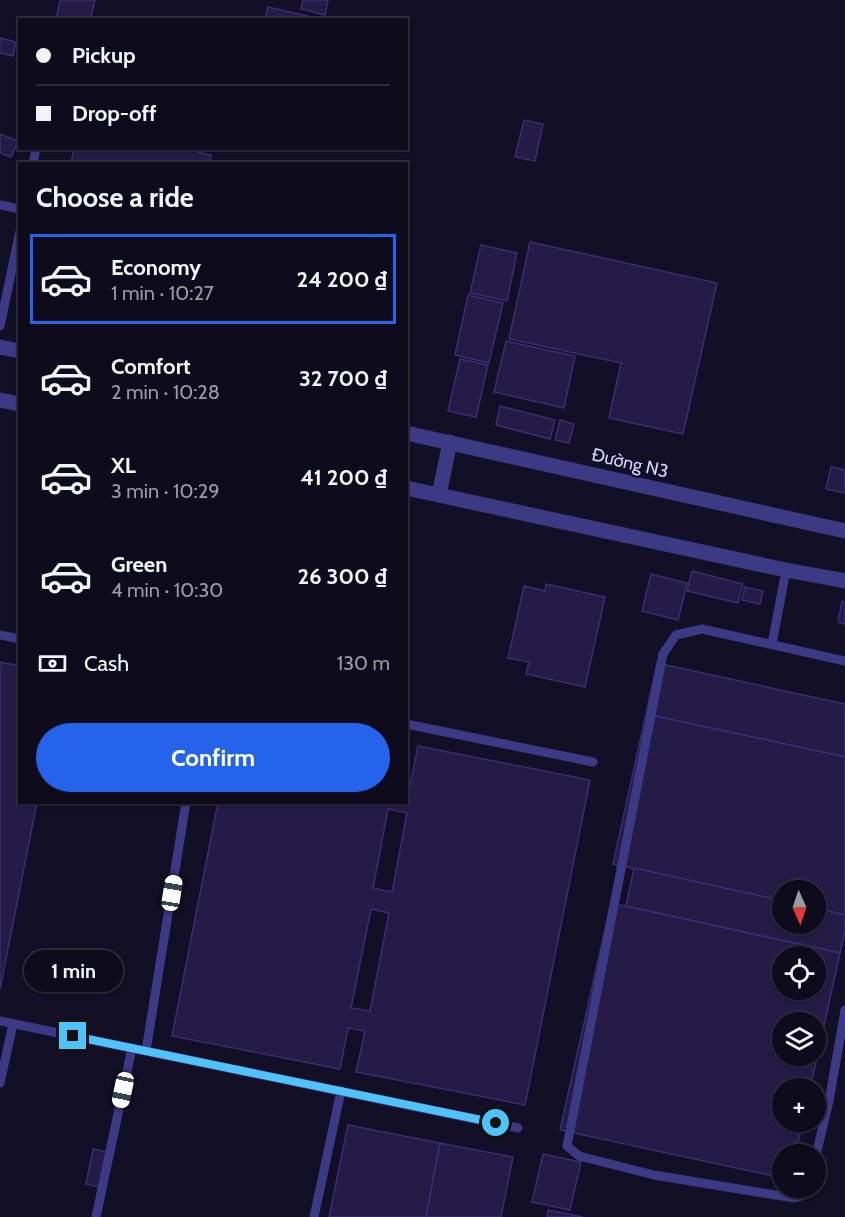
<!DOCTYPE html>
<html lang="en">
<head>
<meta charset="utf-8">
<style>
  body { margin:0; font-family:Cabin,sans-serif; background:#171425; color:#f1f3f6; height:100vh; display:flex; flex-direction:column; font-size:22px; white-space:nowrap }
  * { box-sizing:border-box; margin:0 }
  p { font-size:20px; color:#9b9ba3 }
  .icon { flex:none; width:33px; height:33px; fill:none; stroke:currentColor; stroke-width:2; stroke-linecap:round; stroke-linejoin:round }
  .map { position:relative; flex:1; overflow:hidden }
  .details { position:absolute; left:18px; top:162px; width:390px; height:642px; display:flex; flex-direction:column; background:#0e0b1c; border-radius:0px; box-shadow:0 2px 4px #0004,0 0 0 2px #2e2b3b }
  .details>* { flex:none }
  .banner { position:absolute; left:18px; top:18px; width:390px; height:132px; border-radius:0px; box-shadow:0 2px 4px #0004,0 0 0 2px #2e2b3b; display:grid; align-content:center; height:132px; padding:0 18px; background:#0e0b1c }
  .needle { width:39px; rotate:177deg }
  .tools { position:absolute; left:772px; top:880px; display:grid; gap:12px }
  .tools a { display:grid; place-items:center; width:54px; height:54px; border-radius:50%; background:#0e0b1c; box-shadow:0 2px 4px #0004,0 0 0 2px #2e2b3b; font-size:30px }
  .end { position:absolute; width:27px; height:27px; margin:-14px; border:8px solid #4fc3f7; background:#111; box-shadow:0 0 0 3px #111 }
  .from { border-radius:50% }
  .bubble { position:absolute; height:42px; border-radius:21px; background:#0e0b1c; box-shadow:0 2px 4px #0004,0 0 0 2px #2e2b3b; font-size:20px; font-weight:700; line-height:42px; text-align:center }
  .car { position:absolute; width:18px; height:36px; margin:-18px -9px; border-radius:8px; box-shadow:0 0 4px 2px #0007; background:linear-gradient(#fff 24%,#345 0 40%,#fff 0 76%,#345 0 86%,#fff 0) }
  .banner b { display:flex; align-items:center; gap:21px; height:57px; font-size:22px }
  .banner b+b { border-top:2px solid #2e2b3b }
  .banner i { width:15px; height:15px; background:#f1f3f6 }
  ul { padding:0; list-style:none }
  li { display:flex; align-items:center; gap:18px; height:90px; margin:0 12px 9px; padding:0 6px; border:3px solid transparent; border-radius:0px }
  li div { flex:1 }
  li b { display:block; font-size:22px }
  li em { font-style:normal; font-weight:700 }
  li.selected { border-color:#2563eb }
  li>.icon { width:54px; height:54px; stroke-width:1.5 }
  h2 { padding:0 18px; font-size:27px; line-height:72px }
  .pay { display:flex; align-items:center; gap:15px; height:66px; padding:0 18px; font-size:22px }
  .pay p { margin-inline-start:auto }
  .primary-button { display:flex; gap:12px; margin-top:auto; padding:12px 18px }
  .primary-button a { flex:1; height:69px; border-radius:36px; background:#2563eb; color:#fff; font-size:24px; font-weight:700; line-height:69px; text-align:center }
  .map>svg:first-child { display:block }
</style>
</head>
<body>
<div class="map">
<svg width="845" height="1217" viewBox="0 0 845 1217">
  <rect width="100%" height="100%" fill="#130f26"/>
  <g fill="#241b47" stroke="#3b2d73" stroke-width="1.5" fill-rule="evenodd">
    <polygon points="60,0 95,0 90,20 56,20"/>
    <polygon points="303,0 328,0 325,15 301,9"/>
    <polygon points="268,7 325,20 265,20"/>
    <polygon points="0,38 16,42 13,56 0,53"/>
    <polygon points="524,120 543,124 535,161 515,157"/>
    <polygon points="0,134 18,141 11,157 0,153"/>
    <polygon points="74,148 180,148 211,155 209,164 71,164"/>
    <polygon points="530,242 717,283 683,434 609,418 621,363 509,339"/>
    <polygon points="481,245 517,253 507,301 470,293"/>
    <polygon points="468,295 503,303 489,363 455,355"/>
    <polygon points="506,341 575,356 564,408 494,392"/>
    <polygon points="460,359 488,365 476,417 448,411"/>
    <polygon points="500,406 555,420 550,439 496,425"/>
    <polygon points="560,420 574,424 569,443 555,440"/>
    <polygon points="831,467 845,470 845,493 826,489"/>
    <polygon points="692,571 743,584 738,603 687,591"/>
    <polygon points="651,574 687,583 678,620 642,611"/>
    <polygon points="546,584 605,597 585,687 526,674 529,662 508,658 524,586 545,591"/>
    <polygon points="745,587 763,591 760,604 742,600"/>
    <polygon points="842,601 845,602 845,624 838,622"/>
    <polygon points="0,662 20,666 20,802 37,802 0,989"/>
    <polygon points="657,663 845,704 845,757 646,714"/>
    <polygon points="646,714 845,757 845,915 816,908 816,891 783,891 783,901 613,864"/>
    <path d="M 418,746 L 590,780 L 525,1105 L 356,1072 L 365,1031 L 348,1028 L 340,1069 L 172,1036 L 218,802 L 406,802 L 406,791 L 409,791 ZM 388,809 L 407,813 L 392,892 L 373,888 ZM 371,909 L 389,913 L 370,1011 L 351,1008 Z"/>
    <polygon points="634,868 783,901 783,924 816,924 816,908 845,915 845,931 840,953 626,906"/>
    <path d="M 611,903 L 840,953 L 810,1089 L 783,1089 L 783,1122 L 803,1122 L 795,1155 L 783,1155 L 783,1178 L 560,1130 ZM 783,957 L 816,957 L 816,990 L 783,990 ZM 783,1023 L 816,1023 L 816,1056 L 783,1056 Z"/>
    <polygon points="348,1125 440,1143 426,1217 329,1217"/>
    <polygon points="440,1143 513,1157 501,1217 426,1217"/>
    <polygon points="93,1149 107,1152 100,1187 86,1184"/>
    <polygon points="543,1154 581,1162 570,1210 532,1202"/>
    <polygon points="548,1210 583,1217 547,1217"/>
  </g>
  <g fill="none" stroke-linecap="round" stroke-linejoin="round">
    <g stroke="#3d3a85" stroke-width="9">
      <polyline points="33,164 36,148"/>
      <polyline points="0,205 20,209"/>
      <polyline points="0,326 20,231"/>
      <polyline points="0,635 20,639"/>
      <polyline points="772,644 786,570"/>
      <polyline points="406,724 593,762"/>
      <polyline points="0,1021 518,1128"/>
      <polyline points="146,1051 186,802"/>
      <polyline points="0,1083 13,1024"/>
      <polyline points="816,1155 829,1101 845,1010"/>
      <path d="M 808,1188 C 806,1195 800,1197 794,1198 L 654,1175 L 579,1156 L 567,1146 L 663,654 L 676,635 L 702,629 L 845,661"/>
      <polyline points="96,1217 132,1048"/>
      <polyline points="314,1217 341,1091"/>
    </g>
    <g stroke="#3d3a85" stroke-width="15">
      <polyline points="0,347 20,351"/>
      <polyline points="0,400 20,404"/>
      <polyline points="406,433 845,531"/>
      <polyline points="406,488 786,570 845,581"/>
      <polyline points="439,495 450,442"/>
    </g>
  </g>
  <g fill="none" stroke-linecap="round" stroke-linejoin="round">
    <polyline stroke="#4fc3f7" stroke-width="8" points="73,1036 496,1123"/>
  </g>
  <g text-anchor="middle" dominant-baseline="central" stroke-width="5" stroke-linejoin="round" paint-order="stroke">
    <g font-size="18" fill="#d9d4ff" stroke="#130f26">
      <text transform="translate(630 463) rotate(13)">Đường N3</text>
    </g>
  </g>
</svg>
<div class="tools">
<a><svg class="needle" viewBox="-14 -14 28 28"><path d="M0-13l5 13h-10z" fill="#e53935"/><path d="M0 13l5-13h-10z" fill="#9b9ba3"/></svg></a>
<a><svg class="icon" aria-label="locate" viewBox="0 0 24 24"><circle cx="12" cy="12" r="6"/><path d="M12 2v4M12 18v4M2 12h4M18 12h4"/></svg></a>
<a><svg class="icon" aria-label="layers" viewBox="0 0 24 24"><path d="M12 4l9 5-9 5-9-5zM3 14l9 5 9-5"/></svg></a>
<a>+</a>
<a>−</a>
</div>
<i class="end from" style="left:496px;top:1123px"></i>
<i class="end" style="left:73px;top:1036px"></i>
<div class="bubble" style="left:24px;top:950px;width:99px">1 min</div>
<i class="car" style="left:172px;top:893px;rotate:9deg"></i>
<i class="car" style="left:123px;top:1090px;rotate:192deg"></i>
<div class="banner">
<b><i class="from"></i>Pickup</b>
<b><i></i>Drop-off</b>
</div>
<section class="details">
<h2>Choose a ride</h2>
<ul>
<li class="selected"><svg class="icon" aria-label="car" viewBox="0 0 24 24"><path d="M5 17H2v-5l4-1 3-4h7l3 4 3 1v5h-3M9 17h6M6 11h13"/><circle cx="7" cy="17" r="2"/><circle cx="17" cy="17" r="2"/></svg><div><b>Economy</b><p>1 min · 10:27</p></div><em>24 200 ₫</em></li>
<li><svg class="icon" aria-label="car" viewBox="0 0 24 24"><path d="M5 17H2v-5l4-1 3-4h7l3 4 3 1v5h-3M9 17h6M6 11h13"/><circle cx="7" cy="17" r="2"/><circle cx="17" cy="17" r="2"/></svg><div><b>Comfort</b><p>2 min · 10:28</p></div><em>32 700 ₫</em></li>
<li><svg class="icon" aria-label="car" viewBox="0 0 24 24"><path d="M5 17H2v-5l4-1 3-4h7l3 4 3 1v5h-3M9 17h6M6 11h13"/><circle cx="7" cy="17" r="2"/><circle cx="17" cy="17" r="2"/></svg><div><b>XL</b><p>3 min · 10:29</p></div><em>41 200 ₫</em></li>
<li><svg class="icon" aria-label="car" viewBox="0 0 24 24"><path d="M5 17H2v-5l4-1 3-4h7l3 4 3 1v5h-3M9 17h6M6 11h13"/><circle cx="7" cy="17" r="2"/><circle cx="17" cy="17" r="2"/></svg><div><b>Green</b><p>4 min · 10:30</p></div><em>26 300 ₫</em></li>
</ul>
<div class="pay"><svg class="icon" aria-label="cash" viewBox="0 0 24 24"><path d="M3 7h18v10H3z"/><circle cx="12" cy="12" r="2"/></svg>Cash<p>130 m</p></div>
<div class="primary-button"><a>Confirm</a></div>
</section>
</div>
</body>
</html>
